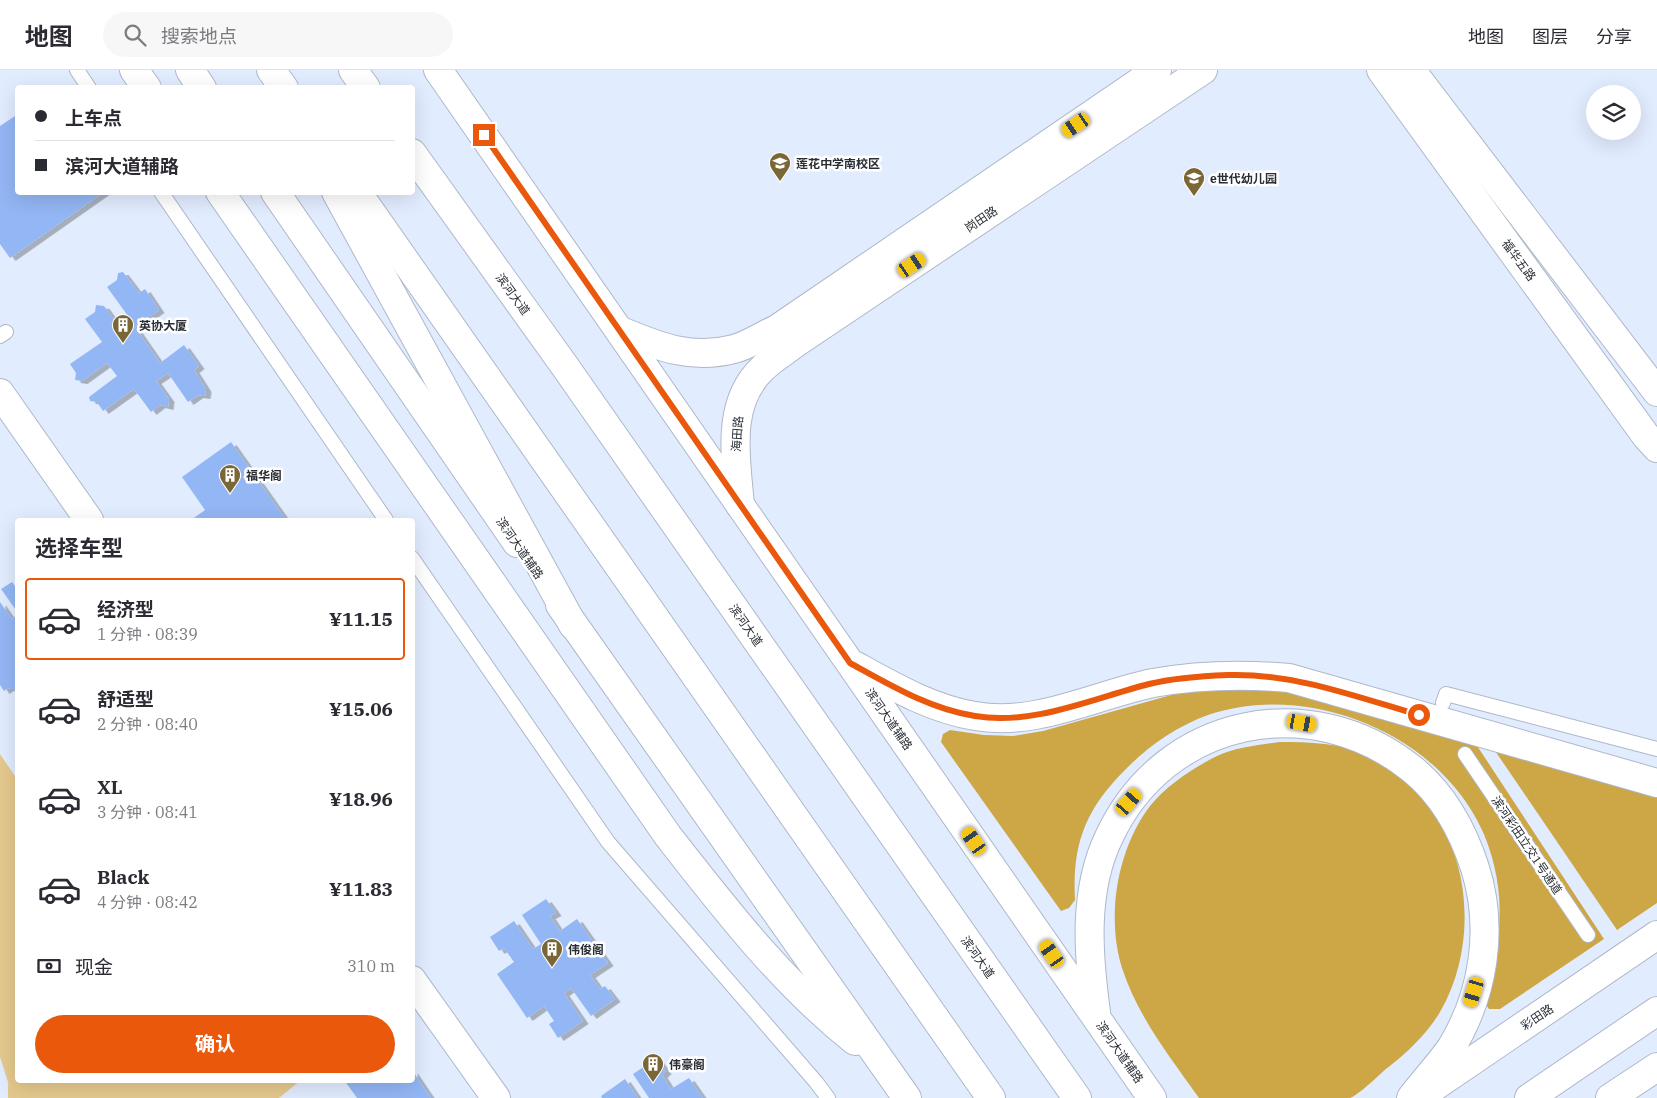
<!DOCTYPE html>
<html lang="zh">
<head>
<meta charset="utf-8">
<style>
  body { margin:0; font-family:"IBM Plex Serif","Noto Sans SC",serif; background:#f7f7f7; color:#2b2b33; height:100vh; display:flex; flex-direction:column; font-size:19px; white-space:nowrap }
  * { box-sizing:border-box; margin:0 }
  p { font-size:16px; color:#7c7c81 }
  .icon { flex:none; width:28px; height:28px; fill:none; stroke:currentColor; stroke-width:2; stroke-linecap:round; stroke-linejoin:round }
  .map { position:relative; flex:1; overflow:hidden }
  .sheet { position:absolute; left:15px; top:448px; width:400px; height:565px; display:flex; flex-direction:column; background:#fff; border-radius:5px; box-shadow:0 5px 20px #0002 }
  .sheet>* { flex:none }
  .guide { position:absolute; left:15px; top:15px; width:400px; height:110px; border-radius:5px; box-shadow:0 5px 20px #0002; display:grid; align-content:center; height:110px; padding:0 20px; background:#fff }
  .fabs { position:absolute; left:1586px; top:15px; display:grid; gap:10px }
  .fabs a { display:grid; place-items:center; width:55px; height:55px; border-radius:50%; background:#fff; box-shadow:0 5px 20px #0002; font-size:25px }
  .end { position:absolute; width:22px; height:22px; margin:-11px; border:6px solid #ea580c; background:#fff; box-shadow:0 0 0 2px #fff }
  .from { border-radius:50% }
  .car { position:absolute; width:15px; height:30px; margin:-15px -8px; border-radius:6px; box-shadow:0 0 4px 1px #0007; background:linear-gradient(#f5c518 24%,#345 0 40%,#f5c518 0 76%,#345 0 86%,#f5c518 0) }
  .guide b { display:flex; align-items:center; gap:18px; height:48px; font-size:19px }
  .guide b+b { border-top:1px solid #e1e1e2 }
  .guide i { width:12px; height:12px; background:#2b2b33 }
  ul { padding:0; list-style:none }
  li { display:flex; align-items:center; gap:15px; height:82px; margin:0 10px 8px; padding:0 10px; border:2px solid transparent; border-radius:5px }
  li div { flex:1 }
  li b { display:block; font-size:19px }
  li em { font-style:normal; font-weight:700 }
  li.on { border-color:#ea580c }
  li>.icon { width:45px; height:45px; stroke-width:1.5 }
  h2 { padding:0 20px; font-size:22px; line-height:60px }
  .pay { display:flex; align-items:center; gap:12px; height:55px; padding:0 20px; font-size:19px }
  .pay p { margin-inline-start:auto }
  .action { display:flex; gap:10px; margin-top:auto; padding:10px 20px }
  .action a { flex:1; height:58px; border-radius:30px; background:#ea580c; color:#fff; font-size:20px; font-weight:700; line-height:58px; text-align:center }
  header { display:flex; align-items:center; gap:30px; box-sizing:border-box; height:70px; padding:0 25px; background:#fff; border-bottom:1px solid #e1e1e2 }
  header strong { font-size:24px }
  nav { display:flex; gap:28px; margin-inline-start:auto; font-size:18px }
  .search { width:350px; height:45px; background:#f7f7f7; display:flex; align-items:center; gap:12px; box-sizing:border-box; padding:0 18px; border-radius:28px; color:#7c7c81; font-size:19px }
  .map>svg:first-child { display:block }
</style>
</head>
<body>
<header>
<strong>地图</strong>
<div class="search"><svg class="icon" aria-label="search" viewBox="0 0 24 24"><circle cx="10" cy="10" r="6"/><path d="M15 15l6 6"/></svg>搜索地点</div>
<nav><a>地图</a><a>图层</a><a>分享</a></nav>
</header>
<div class="map">
<svg width="1657" height="1028" viewBox="0 0 1657 1028">
  <defs>
    <filter id="shadow"><feDropShadow dx="5.5" dy="3" stdDeviation="0" flood-color="#0004"/></filter>
  </defs>
  <rect width="100%" height="100%" fill="#e2ecff"/>
  <polygon fill="#e4c98e" points="0,684 17,709 18,1010 301,1010 279,1028 8,1028 8,1012 0,987"/>
  <g fill="#cda646">
    <path d="M 1222,619 L 1283,619 L 1470,665 L 1604,869 L 1500,939 L 1489,939 L 1484,932 C 1497,885 1506,844 1494,795 C 1467,676 1320,607 1208,645 C 1177,656 1147,677 1124,701 C 1085,740 1072,775 1075,830 L 1069,838 L 1061,841 L 941,672 L 943,664 L 950,660 L 984,665 L 1013,666 L 1043,661 L 1189,620 Z"/>
    <polygon points="1487,669 1657,714 1657,833 1617,860"/>
    <path d="M 1279,672 C 1310,672 1340,673 1368,685 C 1379,689 1390,700 1399,707 C 1470,758 1483,868 1440,942 C 1428,962 1409,981 1391,995 C 1380,1003 1362,1023 1350,1028 C 1341,1028 1325,1028 1316,1028 C 1277,1028 1238,1028 1199,1028 C 1170,987 1138,947 1122,898 C 1106,847 1117,779 1150,736 C 1167,715 1193,698 1217,686 C 1236,677 1259,675 1279,672 Z"/>
  </g>
  <g fill="#93b6f4" filter="url(#shadow)">
    <polygon points="18,44 18,122 104,122 10,188 0,174 0,56"/>
    <polygon points="123,202 139,223 145,219 159,240 135,257 160,293 184,275 199,296 194,300 206,319 205,326 198,325 188,332 168,303 156,311 169,329 168,337 160,335 151,342 134,319 103,341 97,332 90,331 89,327 117,306 107,293 82,311 75,310 76,303 70,294 102,272 85,249 95,242 96,235 104,236 117,254 128,246 107,217 117,210 118,203"/>
    <polygon points="231,372 286,450 191,450 205,440 182,407"/>
    <polygon points="12,512 18,520 18,543 1,519"/>
    <polygon points="0,532 12,549 18,544 18,620 8,618 4,621 0,615"/>
    <polygon points="546,829 556,843 550,846 560,861 577,849 608,893 590,905 600,919 605,916 615,929 591,946 571,918 564,923 583,951 558,968 549,954 554,951 544,936 527,948 497,904 514,892 504,878 499,881 490,867 514,851 533,879 541,874 522,845"/>
    <polygon points="657,988 666,1001 662,1005 671,1019 689,1008 703,1028 649,1028 633,1004"/>
    <polygon points="412,1000 431,1028 357,1028 344,1010 412,1010"/>
    <polygon points="625,1009 638,1028 602,1028 601,1026"/>
  </g>
  <g fill="none" stroke-linecap="round" stroke-linejoin="round">
    <g stroke="#aeb8c9" stroke-width="16">
      <g id="service">
        <polyline points="77,0 89,18"/>
        <polyline points="161,122 386,450"/>
        <polyline points="0,266 6,262"/>
        <polyline points="412,488 608,772 816,1012 828,1028"/>
        <polyline points="1443,633 1446,624 1657,679"/>
        <polyline points="1465,684 1588,865"/>
      </g>
    </g>
    <g stroke="#aeb8c9" stroke-width="30">
      <g id="minor">
        <polyline points="0,323 89,450"/>
        <polyline points="412,910 496,1028"/>
      </g>
    </g>
    <g stroke="#aeb8c9" stroke-width="30">
      <g id="tertiary">
        <polyline points="1381,0 1646,366 1657,378"/>
        <polyline points="1411,0 1657,322"/>
        <path d="M 621,261 C 659,277 692,290 734,279 C 749,275 763,265 777,259 L 1157,0"/>
        <path d="M 740,435 C 736,389 725,333 763,298 C 773,288 786,281 797,272 L 1203,0"/>
      </g>
    </g>
    <g stroke="#aeb8c9" stroke-width="30">
      <g id="primary">
        <polyline points="134,0 147,18"/>
        <polyline points="190,0 202,18"/>
        <polyline points="438,0 1152,1028"/>
        <path d="M 220,122 L 668,766 C 725,839 782,913 855,971"/>
        <polyline points="275,122 517,473"/>
        <polyline points="560,535 907,1028"/>
        <path d="M 856,596 C 894,617 932,639 975,646 C 1035,657 1095,625 1153,613 C 1198,605 1243,604 1289,608 L 1657,713"/>
        <path d="M 1096,942 C 1088,884 1083,821 1109,767 C 1165,647 1311,618 1412,699 C 1443,724 1463,761 1475,798 C 1494,858 1484,924 1451,978 C 1439,995 1424,1011 1411,1028"/>
        <polyline points="1425,1023 1657,865"/>
        <polyline points="1529,1028 1657,941"/>
        <polyline points="1610,1028 1657,997"/>
      </g>
    </g>
    <g stroke="#aeb8c9" stroke-width="30">
      <g id="trunk">
        <polyline points="271,0 284,18"/>
        <polyline points="353,0 366,18"/>
        <polyline points="412,83 564,295 1077,1028"/>
        <polyline points="336,122 573,555"/>
        <polyline points="357,122 991,1028"/>
      </g>
    </g>
    <use href="#service" stroke="#fff" stroke-width="14"/>
    <use href="#minor" stroke="#fff" stroke-width="28"/>
    <use href="#tertiary" stroke="#fff" stroke-width="28"/>
    <use href="#primary" stroke="#fff" stroke-width="28"/>
    <use href="#trunk" stroke="#fff" stroke-width="28"/>
  </g>
  <g fill="none" stroke-linecap="round" stroke-linejoin="round">
    <path stroke="#ea580c" stroke-width="6" d="M 484,65 L 850,593 C 890,615 930,639 975,646 C 1033,656 1094,628 1149,614 C 1174,608 1202,606 1228,605 C 1294,603 1357,627 1419,645"/>
  </g>
  <defs>
    <g id="school-pin" transform="scale(1.125)"><path d="M0 17L-7.5 6A9.5 9.5 0 1 1 7.5 6Z" fill="#7b6635" stroke="#fff"/><path d="M0-5L7-2L0 1L-7-2ZM-4 1L0 2.5L4 1V4Q0 6-4 4Z" fill="#fff"/></g>
    <g id="building-pin" transform="scale(1.125)"><path d="M0 17L-7.5 6A9.5 9.5 0 1 1 7.5 6Z" fill="#7b6635" stroke="#fff"/><path d="M-4-6H4V6H1V3H-1V6H-4ZM-2.5-4.3h1.7v1.8h-1.7ZM.8-4.3h1.7v1.8H.8ZM-2.5-1h1.7V.8h-1.7ZM.8-1h1.7V.8H.8Z" fill="#fff"/></g>
  </defs>
  <g fill-rule="evenodd">
    <use href="#school-pin" x="780" y="93"/>
    <use href="#school-pin" x="1194" y="108"/>
    <use href="#building-pin" x="123" y="255"/>
    <use href="#building-pin" x="230" y="405"/>
    <use href="#building-pin" x="552" y="879"/>
    <use href="#building-pin" x="653" y="994"/>
  </g>
  <g text-anchor="middle" dominant-baseline="central" stroke-width="5" stroke-linejoin="round" paint-order="stroke">
    <g font-size="12" font-weight="bold" fill="#292d34" stroke="#fff" text-anchor="start">
      <text x="796" y="93">莲花中学南校区</text>
      <text x="1210" y="108">e世代幼儿园</text>
      <text x="139" y="255">英协大厦</text>
      <text x="246" y="405">福华阁</text>
      <text x="568" y="879">伟俊阁</text>
      <text x="669" y="994">伟豪阁</text>
    </g>
    <g font-size="12" fill="#292d34" stroke="#fff">
      <text transform="translate(981 149) rotate(-34)">岗田路</text>
      <text transform="translate(1519 190) rotate(54)">福华五路</text>
      <text transform="translate(513 224) rotate(54)">滨河大道</text>
      <text transform="translate(737 364) rotate(-86)">海田路</text>
      <text transform="translate(520 478) rotate(55)">滨河大道辅路</text>
      <text transform="translate(746 555) rotate(55)">滨河大道</text>
      <text transform="translate(889 649) rotate(55)">滨河大道辅路</text>
      <text transform="translate(1527 775) rotate(56)">滨河彩田立交1号通道</text>
      <text transform="translate(978 887) rotate(55)">滨河大道</text>
      <text transform="translate(1537 947) rotate(-34)">彩田路</text>
      <text transform="translate(1120 982) rotate(55)">滨河大道辅路</text>
    </g>
  </g>
</svg>
<div class="fabs">
<a><svg class="icon" aria-label="layers" viewBox="0 0 24 24"><path d="M12 4l9 5-9 5-9-5zM3 14l9 5 9-5"/></svg></a>
</div>
<i class="end from" style="left:1419px;top:645px"></i>
<i class="end" style="left:484px;top:65px"></i>
<i class="car" style="left:1076px;top:55px;rotate:236deg"></i>
<i class="car" style="left:912px;top:195px;rotate:56deg"></i>
<i class="car" style="left:1302px;top:653px;rotate:100deg"></i>
<i class="car" style="left:1129px;top:732px;rotate:41deg"></i>
<i class="car" style="left:974px;top:771px;rotate:325deg"></i>
<i class="car" style="left:1052px;top:884px;rotate:325deg"></i>
<i class="car" style="left:1474px;top:922px;rotate:197deg"></i>
<div class="guide">
<b><i class="from"></i>上车点</b>
<b><i></i>滨河大道辅路</b>
</div>
<section class="sheet">
<h2>选择车型</h2>
<ul>
<li class="on"><svg class="icon" aria-label="car" viewBox="0 0 24 24"><path d="M5 17H2v-5l4-1 3-4h7l3 4 3 1v5h-3M9 17h6M6 11h13"/><circle cx="7" cy="17" r="2"/><circle cx="17" cy="17" r="2"/></svg><div><b>经济型</b><p>1 分钟 · 08:39</p></div><em>¥11.15</em></li>
<li><svg class="icon" aria-label="car" viewBox="0 0 24 24"><path d="M5 17H2v-5l4-1 3-4h7l3 4 3 1v5h-3M9 17h6M6 11h13"/><circle cx="7" cy="17" r="2"/><circle cx="17" cy="17" r="2"/></svg><div><b>舒适型</b><p>2 分钟 · 08:40</p></div><em>¥15.06</em></li>
<li><svg class="icon" aria-label="car" viewBox="0 0 24 24"><path d="M5 17H2v-5l4-1 3-4h7l3 4 3 1v5h-3M9 17h6M6 11h13"/><circle cx="7" cy="17" r="2"/><circle cx="17" cy="17" r="2"/></svg><div><b>XL</b><p>3 分钟 · 08:41</p></div><em>¥18.96</em></li>
<li><svg class="icon" aria-label="car" viewBox="0 0 24 24"><path d="M5 17H2v-5l4-1 3-4h7l3 4 3 1v5h-3M9 17h6M6 11h13"/><circle cx="7" cy="17" r="2"/><circle cx="17" cy="17" r="2"/></svg><div><b>Black</b><p>4 分钟 · 08:42</p></div><em>¥11.83</em></li>
</ul>
<div class="pay"><svg class="icon" aria-label="cash" viewBox="0 0 24 24"><path d="M3 7h18v10H3z"/><circle cx="12" cy="12" r="2"/></svg>现金<p>310 m</p></div>
<div class="action"><a>确认</a></div>
</section>
</div>
</body>
</html>
